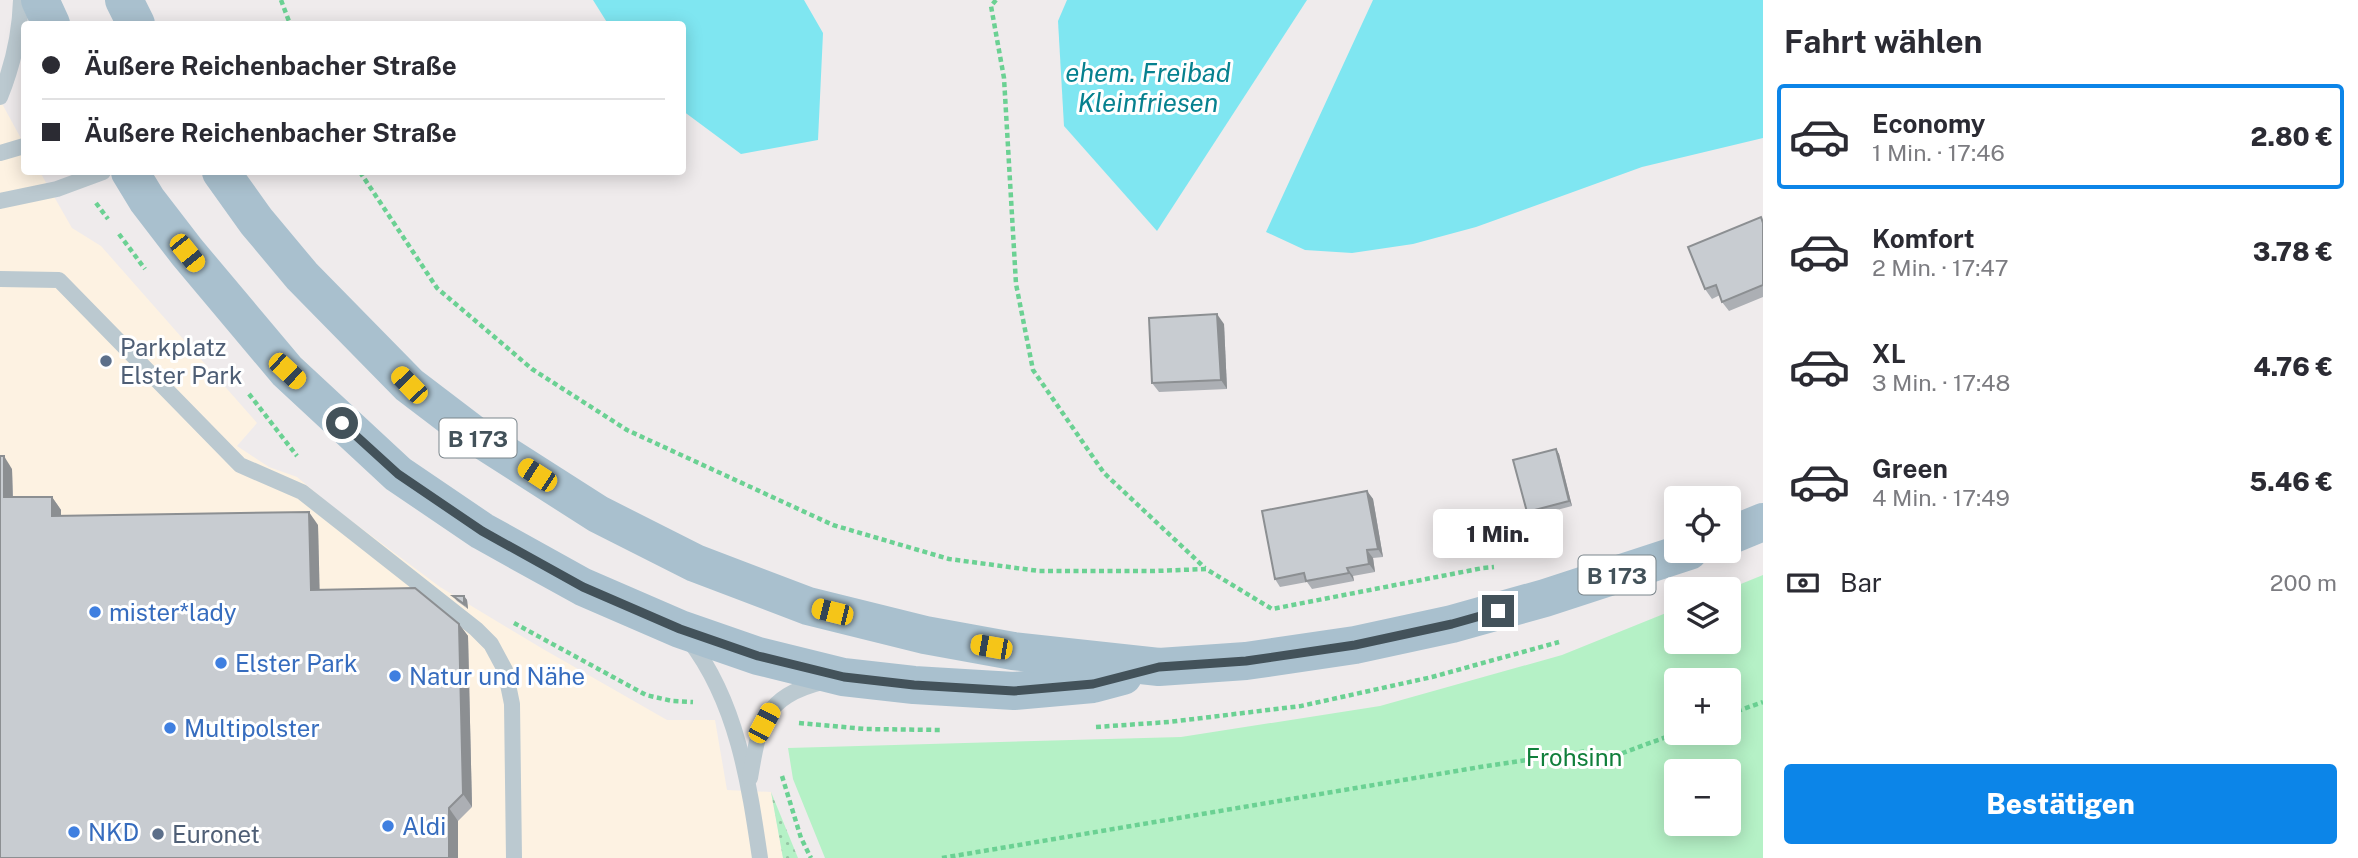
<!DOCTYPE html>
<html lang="de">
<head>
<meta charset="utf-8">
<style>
  body { margin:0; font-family:"Public Sans",sans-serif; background:#f7f7f7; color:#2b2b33; height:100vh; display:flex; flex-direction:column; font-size:26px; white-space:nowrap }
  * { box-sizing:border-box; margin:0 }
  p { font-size:23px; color:#7c7c81 }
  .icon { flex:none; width:38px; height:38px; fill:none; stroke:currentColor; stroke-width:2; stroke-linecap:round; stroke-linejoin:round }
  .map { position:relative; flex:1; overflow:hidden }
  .sheet { display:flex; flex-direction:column; background:#fff; width:595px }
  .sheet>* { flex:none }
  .banner { position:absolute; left:21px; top:21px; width:665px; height:154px; border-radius:7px; box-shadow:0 4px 18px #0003; display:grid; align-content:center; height:154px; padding:0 21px; background:#fff }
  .controls { position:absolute; left:1664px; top:486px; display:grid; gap:14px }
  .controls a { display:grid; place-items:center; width:77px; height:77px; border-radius:7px; background:#fff; box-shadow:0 4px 18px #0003; font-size:35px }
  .end { position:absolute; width:32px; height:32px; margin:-16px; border:9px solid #43525a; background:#fff; box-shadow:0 0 0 4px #fff }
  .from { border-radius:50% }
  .bubble { position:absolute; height:49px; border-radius:7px; background:#fff; box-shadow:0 4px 18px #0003; font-size:23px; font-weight:800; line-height:49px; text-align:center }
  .car { position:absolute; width:21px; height:42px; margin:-21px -10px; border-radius:9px; box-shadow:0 0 5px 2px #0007; background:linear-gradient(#f5c518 24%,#345 0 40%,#f5c518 0 76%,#345 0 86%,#f5c518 0) }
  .banner b { display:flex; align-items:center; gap:24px; height:66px; font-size:26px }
  .banner b+b { border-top:2px solid #e1e1e2 }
  .banner i { width:18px; height:18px; background:#2b2b33 }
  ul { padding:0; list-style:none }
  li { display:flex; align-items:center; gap:21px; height:105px; margin:0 14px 10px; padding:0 7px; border:4px solid transparent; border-radius:7px }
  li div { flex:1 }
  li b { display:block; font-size:26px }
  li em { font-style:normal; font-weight:800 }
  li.on { border-color:#0c85e8 }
  li>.icon { width:63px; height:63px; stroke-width:1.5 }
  h2 { padding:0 21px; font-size:32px; line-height:84px }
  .pay { display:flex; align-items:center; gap:18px; height:77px; padding:0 21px; font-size:26px }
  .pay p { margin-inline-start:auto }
  .action { display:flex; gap:14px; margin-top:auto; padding:14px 21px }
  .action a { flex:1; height:80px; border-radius:7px; background:#0c85e8; color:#fff; font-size:28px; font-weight:800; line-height:80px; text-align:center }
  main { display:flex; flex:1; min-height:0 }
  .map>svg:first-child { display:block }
</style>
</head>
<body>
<main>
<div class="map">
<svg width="1763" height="858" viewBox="0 0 1763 858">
  <defs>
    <pattern id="grass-dots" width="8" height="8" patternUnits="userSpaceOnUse" patternTransform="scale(1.75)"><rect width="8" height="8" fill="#b5f1c6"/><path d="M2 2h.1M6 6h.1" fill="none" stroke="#95c6a4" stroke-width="1.8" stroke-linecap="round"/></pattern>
  </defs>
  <rect width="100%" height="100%" fill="#efebec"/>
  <polygon fill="#fdf2e2" points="0,100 24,144 24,172 40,172 72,228 101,246 257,423 237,446 269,467 297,477 333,507 440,587 543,649 667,720 715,720 727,790 771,792 783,858 0,858"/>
  <polygon fill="url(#grass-dots)" points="771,792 798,858 783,858"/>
  <path fill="#b5f1c6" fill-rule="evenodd" d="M 1763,575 L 1763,858 L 825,858 L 793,779 L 788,748 L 1181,737 L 1380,706 L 1562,655 L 1676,609 L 1676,642 L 1729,642 L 1729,590 L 1726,590 ZM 1676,681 L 1729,681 L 1729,733 L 1676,733 ZM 1676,772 L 1729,772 L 1729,824 L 1676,824 Z"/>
  <g fill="#7fe6f1">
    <polygon points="593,0 804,0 823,33 818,140 741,154 683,111 682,24 608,24"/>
    <polygon points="1067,0 1307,0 1157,231 1064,126 1058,21"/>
    <polygon points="1373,0 1763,0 1763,138 1642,167 1476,227 1413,244 1352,253 1305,250 1266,232"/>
  </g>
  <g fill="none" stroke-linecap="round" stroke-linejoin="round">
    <g stroke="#6bd193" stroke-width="4.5" stroke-dasharray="5 3.5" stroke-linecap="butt">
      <polyline points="281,0 290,24"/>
      <polyline points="996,0 991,6 1004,78 1016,284 1033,370 1104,473 1205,568"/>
      <polyline points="360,172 437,288 532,369 627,430 833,525 949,559 1039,571 1154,571 1206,569 1272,609 1483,568 1494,567"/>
      <polyline points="96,203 108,219"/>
      <polyline points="119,234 145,269"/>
      <polyline points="249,394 297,456"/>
      <polyline points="514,623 646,695 672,701 693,702"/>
      <polyline points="1729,714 1763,702"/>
      <polyline points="799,723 865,729 941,730"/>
      <polyline points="1096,727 1169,722 1301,706 1432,677 1559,642"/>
      <polyline points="1590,765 1677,733"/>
      <polyline points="782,776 801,838 811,858"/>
      <polyline points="942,858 1480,767 1587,751"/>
    </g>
    <g stroke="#bbc9d0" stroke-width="16">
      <path d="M 0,97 C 13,65 20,35 21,0"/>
      <polyline points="0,153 24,146"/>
      <polyline points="0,201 57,189 103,172"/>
      <polyline points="0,279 59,280 240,465 302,492 476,629 491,644 505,670 512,704 514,858"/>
      <path d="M 689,640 C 737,702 749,783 760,858"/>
      <path d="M 750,778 C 759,725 763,697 822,682"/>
    </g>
    <g stroke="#a9c0ce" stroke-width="38">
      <polyline points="40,0 51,24"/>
      <polyline points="124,0 136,24"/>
      <polyline points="130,172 147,200 187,252 287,371 398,474 482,531 583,587 680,629 758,656 843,677 914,685 1014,691 1093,684 1123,676"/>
      <polyline points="221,172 256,221 302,276 409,385 476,436 598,514 695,563 808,606 925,635 1013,651 1159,667 1246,661 1355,645 1452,624 1545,598 1689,551"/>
      <polyline points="1729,536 1763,522"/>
    </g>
  </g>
  <g fill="#acafb4">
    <polygon points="1763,221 1763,297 1729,311 1722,302 1720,295 1712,299 1705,289"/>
    <polygon points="1224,324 1227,389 1159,392 1152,383"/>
    <polygon points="1556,449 1559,454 1572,506 1530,517 1527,512"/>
    <polygon points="12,469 13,497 52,497 61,510 61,516 318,525 319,590 459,624 468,636 472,807 458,821 0,858"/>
    <polygon points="1367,491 1373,499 1383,557 1373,558 1375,572 1353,576 1354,581 1312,589 1307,582 1280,587 1275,579"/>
    <polygon points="453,596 464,596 467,600 468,609 457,601"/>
  </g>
  <g fill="#8c8f92">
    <polygon points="1217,314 1224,324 1227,389 1221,380"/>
    <polygon points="1556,449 1559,454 1572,506 1569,501"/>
    <polygon points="4,456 12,469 13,510 4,497"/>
    <polygon points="1367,491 1373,499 1383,557 1378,549"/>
    <polygon points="52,497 61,510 61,529 52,516"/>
    <polygon points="309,512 318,525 320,603 311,590"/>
    <polygon points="1367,550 1373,558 1375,572 1369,564"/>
    <polygon points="1347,568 1353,576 1354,581 1349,573"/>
    <polygon points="464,596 467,600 468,609 464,604"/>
    <polygon points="459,624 468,636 472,807 463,794"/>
    <polygon points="449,808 458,821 458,858 449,858"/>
  </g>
  <g fill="#c8ccd1" stroke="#8c8f92" stroke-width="2">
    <polygon points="1761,217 1763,223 1763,285 1722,302 1716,285 1705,289 1688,247"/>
    <polygon points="1217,314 1221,380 1152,383 1149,318"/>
    <polygon points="1556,449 1569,501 1527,512 1513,460"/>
    <polygon points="0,456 4,456 4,497 52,497 52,516 309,512 311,590 415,588 459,624 463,794 449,808 449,858 0,858"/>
    <polygon points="1367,491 1378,549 1367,550 1369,564 1347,568 1349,573 1306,581 1304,573 1275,579 1262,511"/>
    <polygon points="453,596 464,596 464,604"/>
  </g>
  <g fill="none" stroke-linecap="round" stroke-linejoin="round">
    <polyline stroke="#43525a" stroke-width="9" points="342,423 398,474 482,531 583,587 680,629 758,656 844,677 914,685 1014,691 1093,684 1159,667 1246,661 1355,645 1452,624 1498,611"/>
  </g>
  <g fill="#5c6f8a" stroke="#fff" stroke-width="2.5">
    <circle cx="106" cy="361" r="7"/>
    <circle cx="158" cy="834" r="7"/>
  </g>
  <g fill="#3f7fe0" stroke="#fff" stroke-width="2.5">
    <circle cx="95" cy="612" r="7"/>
    <circle cx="221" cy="663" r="7"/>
    <circle cx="395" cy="676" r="7"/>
    <circle cx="170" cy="728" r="7"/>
    <circle cx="388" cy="826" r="7"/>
    <circle cx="74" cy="832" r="7"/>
  </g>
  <g text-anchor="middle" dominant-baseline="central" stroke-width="6" stroke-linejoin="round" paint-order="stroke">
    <g fill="#fff" stroke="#7b868c" stroke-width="2">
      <rect x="439.5" y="418.5" width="77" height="39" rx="5"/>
      <rect x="1578.5" y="555.5" width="77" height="39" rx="5"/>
    </g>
    <g font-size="23" font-weight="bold" fill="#43525a">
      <text x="478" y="438">B 173</text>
      <text x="1617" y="575">B 173</text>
    </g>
    <g font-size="24" fill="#4e5e75" stroke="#fff" text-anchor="start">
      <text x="120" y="347">Parkplatz<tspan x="120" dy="28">Elster Park</tspan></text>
      <text x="172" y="834">Euronet</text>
    </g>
    <g font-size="24" fill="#366cbe" stroke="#fff" text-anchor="start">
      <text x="109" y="612">mister*lady</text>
      <text x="235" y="663">Elster Park</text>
      <text x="409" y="676">Natur und Nähe</text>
      <text x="184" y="728">Multipolster</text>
      <text x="402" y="826">Aldi</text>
      <text x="88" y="832">NKD</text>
    </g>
    <g font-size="24" fill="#107f3b" stroke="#fff">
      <text x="1574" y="757">Frohsinn</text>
    </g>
    <g font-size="26" font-style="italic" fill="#06818f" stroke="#fff">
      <text x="1148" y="72">ehem. Freibad<tspan x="1148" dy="30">Kleinfriesen</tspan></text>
    </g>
  </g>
</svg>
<div class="controls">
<a><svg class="icon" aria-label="locate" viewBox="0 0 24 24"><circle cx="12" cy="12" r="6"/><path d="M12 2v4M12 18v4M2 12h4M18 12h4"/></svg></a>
<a><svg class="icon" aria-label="layers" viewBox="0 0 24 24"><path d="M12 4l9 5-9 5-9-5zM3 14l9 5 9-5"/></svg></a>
<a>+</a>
<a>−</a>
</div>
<i class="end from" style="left:342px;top:423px"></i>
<i class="end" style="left:1498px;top:611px"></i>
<div class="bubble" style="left:1433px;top:509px;width:130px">1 Min.</div>
<i class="car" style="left:187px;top:253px;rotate:141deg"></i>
<i class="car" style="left:287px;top:371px;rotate:133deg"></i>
<i class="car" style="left:409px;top:385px;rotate:316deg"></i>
<i class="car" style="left:537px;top:475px;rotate:303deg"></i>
<i class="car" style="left:832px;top:612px;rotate:284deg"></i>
<i class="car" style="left:991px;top:647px;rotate:280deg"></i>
<i class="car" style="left:764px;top:723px;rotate:28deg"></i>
<div class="banner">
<b><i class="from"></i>Äußere Reichenbacher Straße</b>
<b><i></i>Äußere Reichenbacher Straße</b>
</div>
</div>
<section class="sheet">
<h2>Fahrt wählen</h2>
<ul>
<li class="on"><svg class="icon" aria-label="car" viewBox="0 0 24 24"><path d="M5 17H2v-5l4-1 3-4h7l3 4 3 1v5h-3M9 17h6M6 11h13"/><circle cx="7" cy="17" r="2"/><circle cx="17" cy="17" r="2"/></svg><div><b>Economy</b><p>1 Min. · 17:46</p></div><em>2.80 €</em></li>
<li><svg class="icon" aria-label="car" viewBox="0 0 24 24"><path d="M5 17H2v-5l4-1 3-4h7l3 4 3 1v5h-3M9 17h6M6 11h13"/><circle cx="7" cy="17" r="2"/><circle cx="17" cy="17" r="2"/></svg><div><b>Komfort</b><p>2 Min. · 17:47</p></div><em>3.78 €</em></li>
<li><svg class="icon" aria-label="car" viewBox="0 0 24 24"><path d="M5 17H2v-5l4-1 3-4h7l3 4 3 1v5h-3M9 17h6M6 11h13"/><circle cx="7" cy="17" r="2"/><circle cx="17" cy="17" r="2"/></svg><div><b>XL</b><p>3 Min. · 17:48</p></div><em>4.76 €</em></li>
<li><svg class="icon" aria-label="car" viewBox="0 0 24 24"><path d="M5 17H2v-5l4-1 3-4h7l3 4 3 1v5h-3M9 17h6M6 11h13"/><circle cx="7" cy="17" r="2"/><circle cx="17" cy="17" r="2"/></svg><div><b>Green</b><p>4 Min. · 17:49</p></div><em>5.46 €</em></li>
</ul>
<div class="pay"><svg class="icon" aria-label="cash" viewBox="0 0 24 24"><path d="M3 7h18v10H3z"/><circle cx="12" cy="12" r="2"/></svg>Bar<p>200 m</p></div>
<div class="action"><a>Bestätigen</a></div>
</section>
</main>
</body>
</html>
